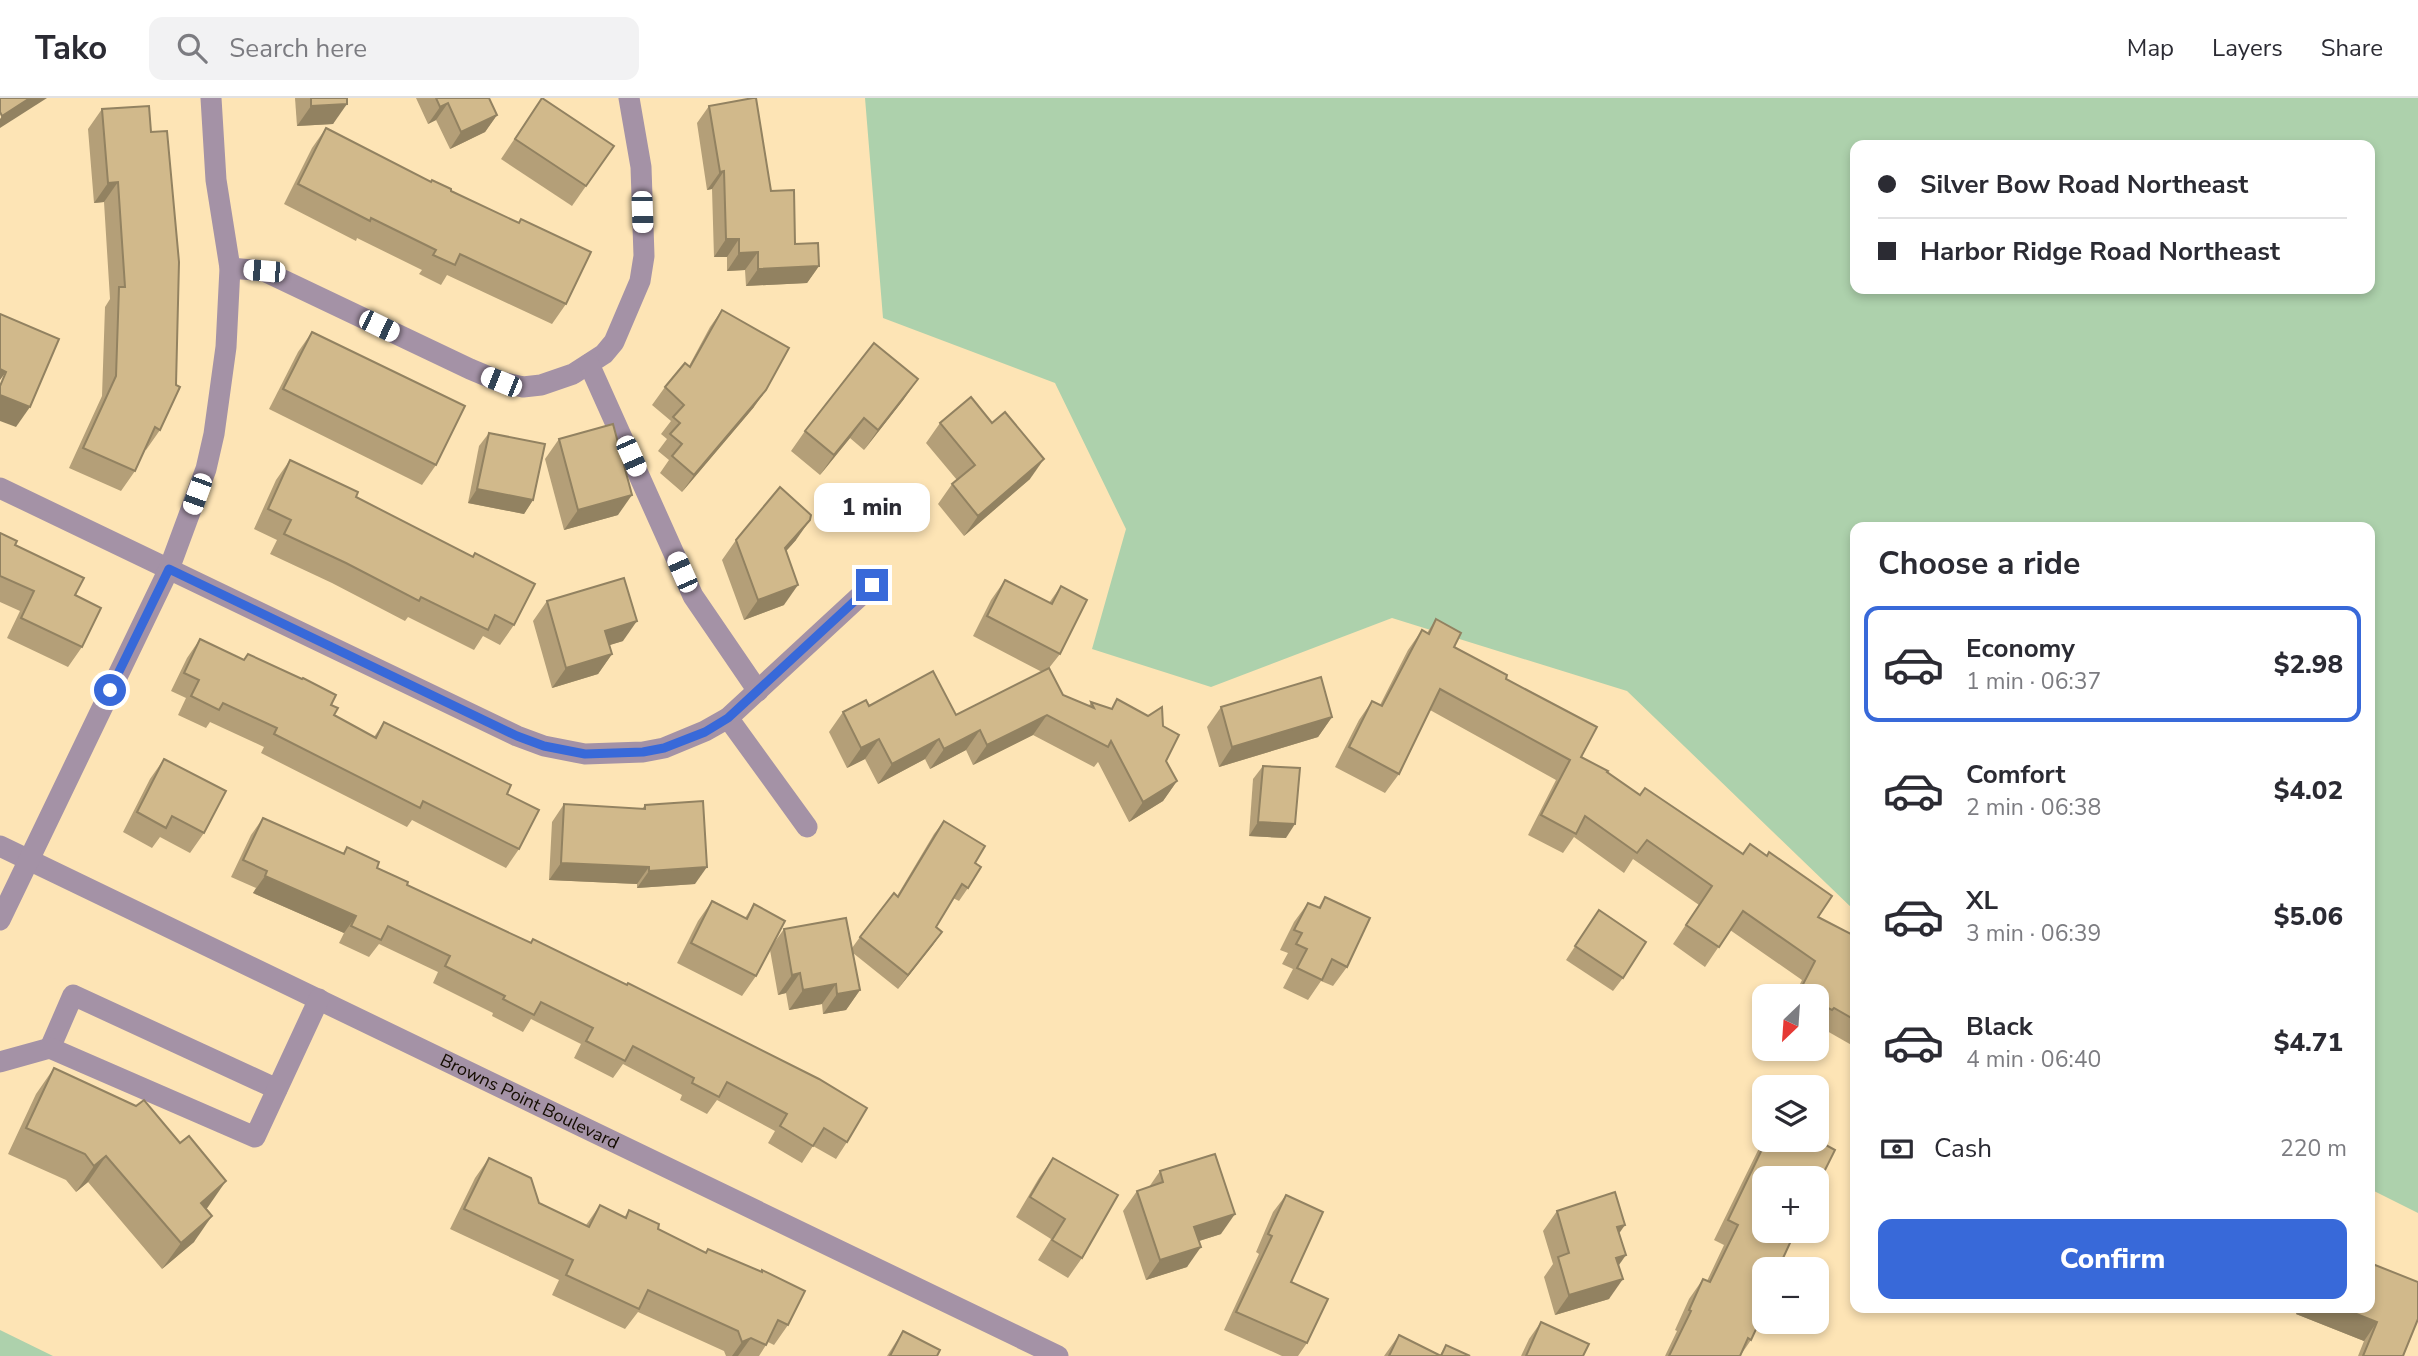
<!DOCTYPE html>
<html lang="en">
<head>
<meta charset="utf-8">
<style>
  body { margin:0; font-family:"Nunito Sans",sans-serif; background:#f2f2f3; color:#2b2b33; height:100vh; display:flex; flex-direction:column; font-size:26px; white-space:nowrap }
  * { box-sizing:border-box; margin:0 }
  p { font-size:23px; color:#7c7c81 }
  .icon { flex:none; width:38px; height:38px; fill:none; stroke:currentColor; stroke-width:2; stroke-linecap:round; stroke-linejoin:round }
  .map { position:relative; flex:1; overflow:hidden }
  .side { position:absolute; left:1850px; top:424px; width:525px; height:791px; display:flex; flex-direction:column; background:#fff; border-radius:14px; box-shadow:0 4px 10px #0003 }
  .side>* { flex:none }
  .hud { position:absolute; left:1850px; top:42px; width:525px; height:154px; border-radius:14px; box-shadow:0 4px 10px #0003; display:grid; align-content:center; height:154px; padding:0 28px; background:#fff }
  .needle { width:46px; rotate:205deg }
  .fabs { position:absolute; left:1752px; top:886px; display:grid; gap:14px }
  .fabs a { display:grid; place-items:center; width:77px; height:77px; border-radius:14px; background:#fff; box-shadow:0 4px 10px #0003; font-size:35px }
  .end { position:absolute; width:32px; height:32px; margin:-16px; border:9px solid #3869d9; background:#fff; box-shadow:0 0 0 4px #fff }
  .from { border-radius:50% }
  .bubble { position:absolute; height:49px; border-radius:14px; background:#fff; box-shadow:0 4px 10px #0003; font-size:23px; font-weight:800; line-height:49px; text-align:center }
  .car { position:absolute; width:21px; height:42px; margin:-21px -10px; border-radius:9px; box-shadow:0 0 5px 2px #0007; background:linear-gradient(#fff 24%,#345 0 40%,#fff 0 76%,#345 0 86%,#fff 0) }
  .hud b { display:flex; align-items:center; gap:24px; height:66px; font-size:26px }
  .hud b+b { border-top:2px solid #e1e1e2 }
  .hud i { width:18px; height:18px; background:#2b2b33 }
  ul { padding:0; list-style:none }
  li { display:flex; align-items:center; gap:21px; height:116px; margin:0 14px 10px; padding:0 14px; border:4px solid transparent; border-radius:14px }
  li div { flex:1 }
  li b { display:block; font-size:26px }
  li em { font-style:normal; font-weight:800 }
  li.on { border-color:#3869d9 }
  li>.icon { width:63px; height:63px; stroke-width:1.5 }
  h2 { padding:0 28px; font-size:32px; line-height:84px }
  .pay { display:flex; align-items:center; gap:18px; height:77px; padding:0 28px; font-size:26px }
  .pay p { margin-inline-start:auto }
  .cta { display:flex; gap:14px; margin-top:auto; padding:14px 28px }
  .cta a { flex:1; height:80px; border-radius:14px; background:#3869d9; color:#fff; font-size:28px; font-weight:800; line-height:80px; text-align:center }
  header { display:flex; align-items:center; gap:42px; box-sizing:border-box; height:98px; padding:0 35px; background:#fff; border-bottom:2px solid #e1e1e2 }
  header strong { font-size:33px }
  nav { display:flex; gap:38px; margin-inline-start:auto; font-size:24px }
  .search { width:490px; height:63px; background:#f2f2f3; display:flex; align-items:center; gap:18px; box-sizing:border-box; padding:0 24px; border-radius:14px; color:#7c7c81; font-size:26px }
  .map>svg:first-child { display:block }
</style>
</head>
<body>
<header>
<strong>Tako</strong>
<div class="search"><svg class="icon" aria-label="search" viewBox="0 0 24 24"><circle cx="10" cy="10" r="6"/><path d="M15 15l6 6"/></svg>Search here</div>
<nav><a>Map</a><a>Layers</a><a>Share</a></nav>
</header>
<div class="map">
<svg width="2418" height="1258" viewBox="0 0 2418 1258">
  <rect width="100%" height="100%" fill="#fde4b5"/>
  <g fill="#add1ac" fill-rule="evenodd">
    <path d="M 865,0 L 2418,0 L 2418,1115 L 2370,1091 L 2370,429 L 1855,429 L 1855,813 L 1627,593 L 1392,520 L 1211,589 L 1092,551 L 1126,431 L 1055,285 L 883,220 ZM 1855,47 L 2370,47 L 2370,191 L 1855,191 Z"/>
    <polygon points="0,1232 53,1258 0,1258"/>
  </g>
  <g fill="none" stroke-linecap="round" stroke-linejoin="round">
    <g stroke="#a492a6" stroke-width="21">
      <polyline points="230,170 264,173 470,271 501,284 523,289 541,287 573,276 604,256 614,244 640,183 644,158 641,69 629,0"/>
      <polyline points="589,266 693,498 758,593"/>
      <polyline points="0,390 517,638 544,648 585,656 643,654 664,650 705,633 728,620 872,487"/>
      <polyline points="728,620 807,729"/>
      <path id="s1" d="M 0,748 L 1058,1258"/>
      <polyline points="0,822 169,471 206,371 214,336 226,249 230,170 216,82 211,0"/>
      <polyline points="50,950 73,897 277,991"/>
      <polyline points="0,964 50,950 255,1039 319,901"/>
    </g>
  </g>
  <g fill="#b49f78">
    <polygon points="295,0 347,0 333,26 297,28"/>
    <polygon points="416,0 489,0 497,17 485,34 450,51 436,22 428,26"/>
    <polygon points="542,0 614,48 572,108 501,61"/>
    <polygon points="149,8 160,332 146,352 145,351 135,373 121,393 69,370 102,298 105,209 110,201 104,104 94,105 88,31 102,11"/>
    <polygon points="709,8 771,93 795,146 819,168 807,185 746,188 745,172 727,173 727,159 714,159 712,91 707,92 697,25"/>
    <polygon points="326,30 430,84 518,125 521,121 566,206 552,226 447,177 441,187 419,176 422,172 357,140 356,143 284,106 312,50"/>
    <polygon points="722,212 754,309 682,394 660,375 669,362 658,353 667,341 661,336 671,323 652,307 665,289 689,268 710,229"/>
    <polygon points="312,234 436,367 422,387 269,311 298,254"/>
    <polygon points="904,301 864,352 850,340 820,377 791,353 805,333"/>
    <polygon points="940,325 992,325 1030,381 964,438 938,406 952,386 957,382 926,345"/>
    <polygon points="489,335 533,402 524,416 468,405 479,348"/>
    <polygon points="559,341 618,417 564,432 545,361"/>
    <polygon points="290,362 356,399 514,527 500,547 483,538 474,552 408,519 405,523 332,485 270,456 277,442 254,431 276,382"/>
    <polygon points="0,435 75,497 82,549 68,569 7,540 20,513 0,504"/>
    <polygon points="736,442 796,442 786,453 784,507 744,522 722,462"/>
    <polygon points="1005,482 1049,505 1061,488 1060,556 1049,570 1063,597 1089,608 1091,604 1111,611 1117,601 1163,628 1166,663 1177,683 1163,703 1129,724 1098,664 1094,669 1033,637 973,667 966,652 930,671 925,661 878,686 865,661 847,670 829,634 843,614 869,608 956,617 1042,574 973,538 991,502"/>
    <polygon points="547,503 623,543 609,547 612,556 598,576 552,590 533,523"/>
    <polygon points="1436,521 1454,549 1506,581 1581,659 1607,674 1818,819 1855,838 1855,949 1820,929 1819,931 1816,930 1816,898 1794,898 1802,882 1730,832 1705,869 1673,846 1699,807 1633,761 1624,775 1574,739 1563,755 1528,737 1556,682 1430,612 1399,676 1385,695 1335,669 1359,622 1372,603 1380,607 1408,552 1422,532 1427,535"/>
    <polygon points="200,541 243,562 248,556 331,607 334,617 374,639 384,624 507,696 519,751 506,770 412,722 407,729 261,655 264,649 210,624 206,630 178,617 186,600 171,593 187,560"/>
    <polygon points="1221,609 1332,619 1318,639 1219,669 1207,629"/>
    <polygon points="164,661 204,735 190,755 160,739 152,750 123,734 150,681"/>
    <polygon points="1263,668 1286,740 1249,738 1253,681"/>
    <polygon points="564,706 642,711 645,707 695,786 637,790 637,786 549,782 552,724"/>
    <polygon points="263,720 343,755 347,749 377,770 407,787 531,845 533,841 847,1044 836,1061 813,1048 802,1065 768,1045 775,1033 717,1002 707,1016 680,1002 682,997 623,966 613,980 574,960 581,946 531,921 523,934 492,918 493,915 433,885 438,874 379,846 369,859 339,845 344,835 253,795 256,790 231,779 251,737"/>
    <polygon points="944,723 975,765 968,790 959,803 953,800 936,829 942,834 898,891 853,855 860,892 846,912 823,916 822,906 789,912 786,895 778,897 770,852 756,878 742,898 677,865 698,823 712,803 745,820 754,806 771,849 784,831 852,850 860,839 897,798 934,736"/>
    <polygon points="1325,799 1347,869 1333,888 1321,883 1308,902 1283,890 1293,871 1282,866 1288,855 1280,852 1294,824 1308,805 1318,810"/>
    <polygon points="1599,812 1623,880 1613,893 1566,862"/>
    <polygon points="54,970 208,1109 206,1111 194,1144 162,1171 88,1084 76,1094 66,1082 8,1056 36,996"/>
    <polygon points="1764,1040 1764,1041 1815,1041 1778,1171 1751,1242 1740,1258 1665,1258 1677,1233 1675,1232 1689,1201 1703,1181 1707,1183 1724,1147 1714,1142"/>
    <polygon points="489,1060 539,1105 586,1127 600,1107 624,1120 629,1112 658,1131 705,1155 708,1151 788,1227 774,1247 768,1244 759,1258 726,1258 724,1253 638,1214 625,1231 552,1197 559,1182 450,1131 475,1080"/>
    <polygon points="1053,1060 1082,1160 1068,1180 1038,1162 1051,1141 1016,1119 1039,1080"/>
    <polygon points="1160,1073 1221,1136 1199,1143 1187,1169 1146,1182 1123,1113 1137,1093 1149,1089"/>
    <polygon points="1286,1097 1291,1184 1307,1245 1298,1258 1282,1258 1224,1232 1259,1156 1256,1154 1273,1114"/>
    <polygon points="1557,1113 1619,1135 1619,1167 1609,1201 1555,1217 1544,1179 1553,1166 1543,1133"/>
    <polygon points="2299,1209 2370,1209 2403,1258 2358,1258 2364,1243 2296,1216"/>
    <polygon points="1541,1224 1583,1258 1521,1258 1529,1241"/>
    <polygon points="903,1233 937,1258 887,1258"/>
    <polygon points="1399,1237 1440,1257 1446,1247 1470,1258 1384,1258"/>
  </g>
  <g fill="#928261">
    <polygon points="30,0 47,0 0,30 0,21 2,18"/>
    <polygon points="448,5 436,22 428,26 440,9"/>
    <polygon points="347,6 333,26 297,28 311,8"/>
    <polygon points="497,17 485,34 450,51 461,34"/>
    <polygon points="724,73 712,91 707,92 720,74"/>
    <polygon points="118,84 104,104 94,105 108,85"/>
    <polygon points="726,141 739,141 727,159 714,159"/>
    <polygon points="758,154 745,172 727,173 739,155"/>
    <polygon points="819,168 807,185 746,188 758,171"/>
    <polygon points="0,271 6,274 0,282"/>
    <polygon points="918,281 904,301 864,352 878,332"/>
    <polygon points="766,292 754,309 682,394 694,377"/>
    <polygon points="0,297 30,309 16,329 0,323"/>
    <polygon points="864,320 850,340 820,377 834,357"/>
    <polygon points="1044,361 1030,381 964,438 978,418"/>
    <polygon points="477,391 533,402 524,416 468,405"/>
    <polygon points="632,397 618,417 564,432 578,412"/>
    <polygon points="810,422 796,442 771,470 785,450"/>
    <polygon points="798,487 784,507 744,522 758,502"/>
    <polygon points="637,523 623,543 591,553 605,533"/>
    <polygon points="612,556 598,576 552,590 566,570"/>
    <polygon points="1047,617 1033,637 973,667 987,647"/>
    <polygon points="1332,619 1318,639 1219,669 1232,649"/>
    <polygon points="980,632 966,652 930,671 944,651"/>
    <polygon points="879,641 865,661 847,670 861,650"/>
    <polygon points="939,641 925,661 878,686 892,666"/>
    <polygon points="1177,683 1163,703 1129,724 1143,704"/>
    <polygon points="1258,724 1295,726 1286,740 1249,738"/>
    <polygon points="561,765 649,769 637,786 549,782"/>
    <polygon points="707,769 695,786 637,790 649,773"/>
    <polygon points="265,778 356,818 344,835 253,795"/>
    <polygon points="942,834 933,847 898,891 908,877"/>
    <polygon points="800,875 786,895 778,897 792,877"/>
    <polygon points="836,886 822,906 789,912 803,892"/>
    <polygon points="860,892 846,912 823,916 837,896"/>
    <polygon points="106,1058 88,1084 76,1094 94,1068"/>
    <polygon points="226,1083 208,1109 183,1131 201,1105"/>
    <polygon points="1235,1116 1221,1136 1180,1149 1194,1129"/>
    <polygon points="212,1118 194,1144 162,1171 181,1145"/>
    <polygon points="1625,1127 1611,1147 1617,1129"/>
    <polygon points="1201,1149 1187,1169 1146,1182 1160,1162"/>
    <polygon points="1626,1157 1612,1177 1616,1160"/>
    <polygon points="1623,1181 1609,1201 1555,1217 1569,1197"/>
    <polygon points="2301,1209 2339,1209 2377,1224 2364,1243 2296,1216"/>
    <polygon points="751,1240 738,1258 732,1258 742,1244"/>
  </g>
  <g fill="#d1b98b" stroke="#928261" stroke-width="2">
    <polygon points="0,0 30,0 2,18 0,14"/>
    <polygon points="311,0 347,0 347,6 311,8"/>
    <polygon points="436,0 489,0 497,17 461,34 448,5 440,9"/>
    <polygon points="542,0 614,48 586,88 515,41"/>
    <polygon points="753,0 756,0 771,93 794,92 795,146 818,145 819,168 758,171 758,154 739,155 739,141 726,141 724,73 720,74 709,8"/>
    <polygon points="149,8 151,34 167,33 179,164 176,287 180,289 160,332 155,329 135,373 83,350 116,278 119,189 125,189 118,84 108,85 102,11"/>
    <polygon points="326,30 431,84 432,82 451,91 451,93 519,125 521,121 591,154 566,206 460,156 455,167 433,157 436,152 371,120 370,123 298,86"/>
    <polygon points="722,212 789,250 766,292 694,377 672,358 682,346 670,336 680,325 673,319 684,307 665,289 685,265 690,269"/>
    <polygon points="0,216 59,241 30,309 0,297 0,288 6,274 0,271"/>
    <polygon points="312,234 465,308 436,367 283,291"/>
    <polygon points="874,245 918,281 878,332 864,320 834,357 805,333"/>
    <polygon points="971,299 992,325 1005,314 1044,361 978,418 952,386 975,367 940,325"/>
    <polygon points="613,326 632,397 578,412 559,341"/>
    <polygon points="489,335 545,346 533,402 477,391"/>
    <polygon points="290,362 358,394 356,399 473,459 475,455 535,486 514,527 495,517 488,532 421,499 419,503 346,465 284,436 291,422 268,411"/>
    <polygon points="780,389 811,417 810,422 785,450 798,487 758,502 736,442"/>
    <polygon points="0,435 17,443 15,447 84,480 75,497 101,510 82,549 21,520 34,493 0,478"/>
    <polygon points="624,480 637,523 605,533 612,556 566,570 547,503"/>
    <polygon points="1005,482 1052,506 1061,488 1087,502 1060,556 987,518"/>
    <polygon points="1436,521 1461,535 1454,549 1507,577 1506,581 1597,629 1581,659 1608,673 1607,674 1640,697 1645,690 1743,756 1750,746 1767,758 1769,754 1832,798 1818,819 1855,838 1855,922 1834,910 1832,912 1816,904 1816,898 1806,898 1799,894 1815,863 1743,813 1719,849 1686,827 1712,788 1647,742 1637,755 1585,718 1576,736 1541,717 1570,662 1440,591 1399,676 1349,649 1372,603 1382,608 1422,532 1429,536"/>
    <polygon points="200,541 244,562 248,556 302,581 303,580 336,597 331,607 338,610 334,617 376,640 384,624 511,687 507,696 539,712 519,751 423,703 420,710 274,636 277,630 223,605 219,612 191,598 199,582 184,575"/>
    <polygon points="1049,570 1063,597 1094,610 1091,604 1112,611 1117,601 1148,618 1162,609 1163,628 1179,637 1166,663 1177,683 1143,704 1111,643 1108,649 1047,617 987,647 980,632 944,651 939,641 892,666 879,641 861,650 843,614 866,602 869,608 933,573 956,617"/>
    <polygon points="1321,579 1332,619 1232,649 1221,609"/>
    <polygon points="164,661 226,693 204,735 172,718 166,730 137,714"/>
    <polygon points="1263,668 1300,670 1295,726 1258,724"/>
    <polygon points="703,703 707,769 649,773 649,769 561,765 564,706 645,711 645,707"/>
    <polygon points="263,720 344,756 347,749 379,764 377,770 408,784 407,787 531,845 533,841 627,887 628,885 819,981 867,1010 847,1044 824,1030 813,1048 780,1028 787,1016 727,984 719,999 692,985 694,980 633,948 625,963 586,943 593,930 541,904 534,917 503,901 505,898 445,868 450,858 388,828 381,842 351,828 356,818 265,778 267,773 243,762"/>
    <polygon points="944,723 985,748 975,765 981,769 968,790 962,786 936,829 942,834 908,877 860,839 894,795 898,799"/>
    <polygon points="1325,799 1370,820 1347,869 1332,861 1322,882 1297,870 1307,851 1296,846 1302,835 1294,832 1308,805 1320,810"/>
    <polygon points="712,803 747,821 754,806 785,823 756,878 691,845"/>
    <polygon points="1599,812 1646,844 1623,880 1575,848"/>
    <polygon points="846,820 860,892 837,896 836,886 803,892 800,875 792,877 784,831"/>
    <polygon points="54,970 136,1008 144,1002 180,1045 189,1038 226,1083 201,1105 212,1118 181,1145 106,1058 94,1068 85,1056 26,1030"/>
    <polygon points="1767,1041 1815,1041 1835,1052 1816,1090 1816,1080 1764,1080 1764,1132 1796,1132 1778,1171 1764,1171 1764,1214 1751,1242 1748,1240 1740,1258 1669,1258 1691,1213 1689,1212 1703,1181 1710,1184 1738,1127 1728,1122"/>
    <polygon points="1215,1056 1235,1116 1194,1129 1201,1149 1160,1162 1137,1093 1163,1084 1160,1073"/>
    <polygon points="489,1060 531,1080 539,1105 589,1129 600,1107 626,1120 629,1112 659,1126 658,1131 706,1155 708,1151 762,1174 762,1172 805,1193 788,1227 778,1222 766,1247 751,1240 742,1244 738,1233 648,1192 639,1211 566,1177 573,1162 464,1111"/>
    <polygon points="1053,1060 1118,1097 1082,1160 1052,1142 1065,1121 1030,1099"/>
    <polygon points="1615,1094 1625,1127 1617,1129 1626,1157 1616,1160 1623,1181 1569,1197 1558,1159 1569,1155 1557,1113"/>
    <polygon points="1286,1097 1323,1114 1291,1184 1328,1201 1307,1245 1236,1214 1272,1138 1268,1136"/>
    <polygon points="2370,1165 2418,1184 2418,1221 2403,1258 2363,1258 2377,1224 2339,1209 2370,1209"/>
    <polygon points="1541,1224 1589,1246 1583,1258 1526,1258"/>
    <polygon points="903,1233 940,1252 937,1258 890,1258"/>
    <polygon points="1399,1237 1441,1258 1446,1247 1470,1258 1389,1258"/>
  </g>
  <g fill="none" stroke-linecap="round" stroke-linejoin="round">
    <polyline stroke="#3869d9" stroke-width="9" points="110,592 169,471 517,638 544,648 585,656 643,654 664,650 705,634 728,620 872,487"/>
  </g>
  <g text-anchor="middle" dominant-baseline="central" stroke-width="5" stroke-linejoin="round" paint-order="stroke">
    <g font-size="18" fill="#140c00" stroke="#fff">
      <text stroke="none"><textPath href="#s1" startOffset="588">Browns Point Boulevard</textPath></text>
    </g>
  </g>
</svg>
<div class="fabs">
<a><svg class="needle" viewBox="-14 -14 28 28"><path d="M0-13l5 13h-10z" fill="#e53935"/><path d="M0 13l5-13h-10z" fill="#7c7c81"/></svg></a>
<a><svg class="icon" aria-label="layers" viewBox="0 0 24 24"><path d="M12 4l9 5-9 5-9-5zM3 14l9 5 9-5"/></svg></a>
<a>+</a>
<a>−</a>
</div>
<i class="end from" style="left:110px;top:592px"></i>
<i class="end" style="left:872px;top:487px"></i>
<div class="bubble" style="left:814px;top:385px;width:116px">1 min</div>
<i class="car" style="left:642px;top:114px;rotate:178deg"></i>
<i class="car" style="left:264px;top:173px;rotate:275deg"></i>
<i class="car" style="left:379px;top:228px;rotate:116deg"></i>
<i class="car" style="left:501px;top:284px;rotate:292deg"></i>
<i class="car" style="left:631px;top:358px;rotate:156deg"></i>
<i class="car" style="left:197px;top:396px;rotate:200deg"></i>
<i class="car" style="left:682px;top:474px;rotate:336deg"></i>
<div class="hud">
<b><i class="from"></i>Silver Bow Road Northeast</b>
<b><i></i>Harbor Ridge Road Northeast</b>
</div>
<section class="side">
<h2>Choose a ride</h2>
<ul>
<li class="on"><svg class="icon" aria-label="car" viewBox="0 0 24 24"><path d="M5 17H2v-5l4-1 3-4h7l3 4 3 1v5h-3M9 17h6M6 11h13"/><circle cx="7" cy="17" r="2"/><circle cx="17" cy="17" r="2"/></svg><div><b>Economy</b><p>1 min · 06:37</p></div><em>$2.98</em></li>
<li><svg class="icon" aria-label="car" viewBox="0 0 24 24"><path d="M5 17H2v-5l4-1 3-4h7l3 4 3 1v5h-3M9 17h6M6 11h13"/><circle cx="7" cy="17" r="2"/><circle cx="17" cy="17" r="2"/></svg><div><b>Comfort</b><p>2 min · 06:38</p></div><em>$4.02</em></li>
<li><svg class="icon" aria-label="car" viewBox="0 0 24 24"><path d="M5 17H2v-5l4-1 3-4h7l3 4 3 1v5h-3M9 17h6M6 11h13"/><circle cx="7" cy="17" r="2"/><circle cx="17" cy="17" r="2"/></svg><div><b>XL</b><p>3 min · 06:39</p></div><em>$5.06</em></li>
<li><svg class="icon" aria-label="car" viewBox="0 0 24 24"><path d="M5 17H2v-5l4-1 3-4h7l3 4 3 1v5h-3M9 17h6M6 11h13"/><circle cx="7" cy="17" r="2"/><circle cx="17" cy="17" r="2"/></svg><div><b>Black</b><p>4 min · 06:40</p></div><em>$4.71</em></li>
</ul>
<div class="pay"><svg class="icon" aria-label="cash" viewBox="0 0 24 24"><path d="M3 7h18v10H3z"/><circle cx="12" cy="12" r="2"/></svg>Cash<p>220 m</p></div>
<div class="cta"><a>Confirm</a></div>
</section>
</div>
</body>
</html>
